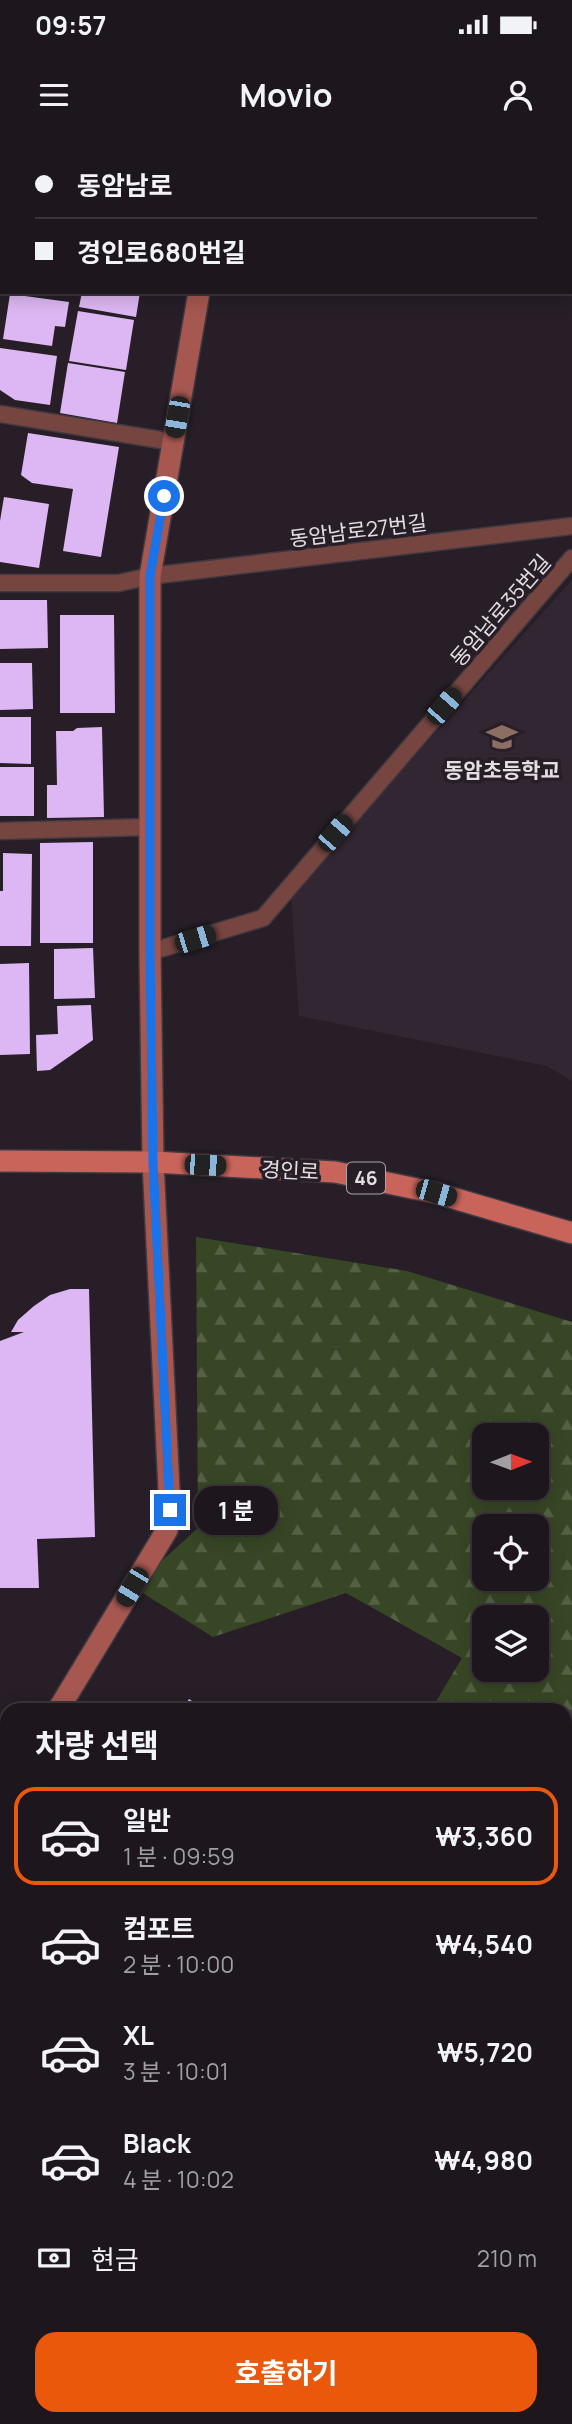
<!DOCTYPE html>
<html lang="ko">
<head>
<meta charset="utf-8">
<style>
  body { margin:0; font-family:Manrope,"Noto Sans KR",sans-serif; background:#2a232a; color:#f1f3f6; height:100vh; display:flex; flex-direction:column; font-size:26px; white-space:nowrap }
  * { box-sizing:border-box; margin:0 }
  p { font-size:23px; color:#a09fa4 }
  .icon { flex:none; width:38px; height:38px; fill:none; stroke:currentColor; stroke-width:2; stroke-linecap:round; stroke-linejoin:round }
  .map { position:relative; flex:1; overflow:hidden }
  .sheet { position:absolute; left:0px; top:1563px; width:572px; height:723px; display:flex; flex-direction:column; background:#1d161d; border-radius:21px 21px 0 0; box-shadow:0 4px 18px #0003,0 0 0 2px #3b353b }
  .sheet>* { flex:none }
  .hud { position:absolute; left:0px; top:0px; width:572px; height:154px; box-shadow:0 4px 18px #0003,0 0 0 2px #3b353b; display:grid; align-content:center; height:154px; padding:0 35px; background:#1d161d }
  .needle { width:46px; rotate:89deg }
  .controls { position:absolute; left:472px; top:1283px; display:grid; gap:14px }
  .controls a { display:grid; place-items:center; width:77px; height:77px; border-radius:14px; background:#1d161d; box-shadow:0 4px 18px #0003,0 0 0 2px #3b353b; font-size:35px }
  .end { position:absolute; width:32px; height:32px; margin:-16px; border:9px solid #1a73e8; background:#fff; box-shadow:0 0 0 4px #fff }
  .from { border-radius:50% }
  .bubble { position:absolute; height:49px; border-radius:21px; background:#1d161d; box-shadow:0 4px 18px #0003,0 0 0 2px #3b353b; font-size:23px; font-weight:700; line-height:49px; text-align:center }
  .car { position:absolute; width:21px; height:42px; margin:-21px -10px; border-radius:9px; box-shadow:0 0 5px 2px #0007; background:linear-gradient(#222 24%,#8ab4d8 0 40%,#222 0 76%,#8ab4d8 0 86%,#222 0) }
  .hud b { display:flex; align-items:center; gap:24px; height:66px; font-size:26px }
  .hud b+b { border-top:2px solid #3b353b }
  .hud i { width:18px; height:18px; background:#f1f3f6 }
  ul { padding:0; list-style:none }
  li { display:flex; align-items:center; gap:21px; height:98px; margin:0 14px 10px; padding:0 21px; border:4px solid transparent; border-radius:21px }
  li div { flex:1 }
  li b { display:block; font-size:26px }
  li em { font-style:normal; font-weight:700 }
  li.current { border-color:#ea580c }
  li>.icon { width:63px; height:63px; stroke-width:1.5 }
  h2 { padding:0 35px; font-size:32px; line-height:84px }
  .pay { display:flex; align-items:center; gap:18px; height:77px; padding:0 35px; font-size:26px }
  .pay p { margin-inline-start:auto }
  .cta { display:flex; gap:14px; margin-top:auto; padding:14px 35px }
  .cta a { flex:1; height:80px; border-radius:21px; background:#ea580c; color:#fff; font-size:28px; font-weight:700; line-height:80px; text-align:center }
  .status { display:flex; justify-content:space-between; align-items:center; height:49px; padding:0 35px; background:#1d161d; direction:ltr }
  .status svg { height:19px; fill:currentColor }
  header { display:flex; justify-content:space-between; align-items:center; height:91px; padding:0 35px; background:#1d161d; font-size:32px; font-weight:700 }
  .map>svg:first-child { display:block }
</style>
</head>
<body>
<div class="status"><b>09:57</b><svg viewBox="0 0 49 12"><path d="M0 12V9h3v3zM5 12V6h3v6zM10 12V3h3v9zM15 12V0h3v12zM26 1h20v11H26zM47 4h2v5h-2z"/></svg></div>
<header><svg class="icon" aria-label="menu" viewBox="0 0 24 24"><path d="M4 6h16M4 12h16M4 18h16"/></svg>Movio<svg class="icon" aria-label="person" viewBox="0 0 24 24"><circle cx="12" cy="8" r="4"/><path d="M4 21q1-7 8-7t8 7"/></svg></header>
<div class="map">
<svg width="572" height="2284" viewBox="0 0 572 2284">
  <defs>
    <pattern id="forest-firs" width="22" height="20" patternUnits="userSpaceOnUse" patternTransform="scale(1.75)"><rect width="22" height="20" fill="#374725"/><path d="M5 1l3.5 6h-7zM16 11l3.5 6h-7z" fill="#546144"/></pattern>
  </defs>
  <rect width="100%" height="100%" fill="#271e27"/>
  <polygon fill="#332633" points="572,440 572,941 547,926 299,876 291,754"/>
  <path fill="url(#forest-firs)" fill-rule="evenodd" d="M 196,1097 L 407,1131 L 572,1182 L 572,2048 L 565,2054 L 565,1570 L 431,1570 L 462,1518 L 346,1453 L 213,1497 L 133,1447 L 198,1388 ZM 485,1295 L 537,1295 L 537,1348 L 485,1348 ZM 485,1386 L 537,1386 L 537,1438 L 485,1438 ZM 485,1477 L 537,1477 L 537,1530 L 485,1530 Z"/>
  <g fill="#ddb7f3">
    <polygon points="82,152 140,152 136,177 79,167"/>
    <polygon points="10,154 69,162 65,187 55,186 52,206 3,199"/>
    <polygon points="78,171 134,180 126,230 69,221"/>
    <polygon points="0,208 57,216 50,265 15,260 0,250"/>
    <polygon points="68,223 125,232 117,283 60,273"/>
    <polygon points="28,293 119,307 101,417 63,411 73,349 32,343 21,335"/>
    <polygon points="4,357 49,364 39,428 0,422 0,381"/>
    <polygon points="0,460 47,460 48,508 0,509"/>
    <polygon points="60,475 114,475 115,573 60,573"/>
    <polygon points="0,523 32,523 33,569 0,570"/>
    <polygon points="0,577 31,577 31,624 0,623"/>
    <polygon points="102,587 104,677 47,678 47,645 57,645 56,591 73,591 77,588"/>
    <rect x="0" y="627" width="34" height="49"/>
    <polygon points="93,702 93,803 40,803 40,703"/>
    <polygon points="3,713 32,714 31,806 0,806 0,751 3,751"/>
    <polygon points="93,808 95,858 54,859 54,809"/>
    <polygon points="29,823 30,914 0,915 0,824"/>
    <polygon points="91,865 93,900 50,930 37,931 36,895 58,894 57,866"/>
    <polygon points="70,1149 89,1149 95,1397 37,1399 39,1448 0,1448 0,1201 24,1192 11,1192 18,1180 34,1166 50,1155"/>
    <polygon points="189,1559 206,1570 182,1570"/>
  </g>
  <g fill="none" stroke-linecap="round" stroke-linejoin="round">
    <g stroke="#413941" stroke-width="19">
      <g id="lane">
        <polyline points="114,2 115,0"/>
        <polyline points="0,29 2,29"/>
        <polyline points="570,121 572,121"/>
        <polyline points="0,274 173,302"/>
        <polyline points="0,443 119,443 150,436 572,386"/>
        <polyline points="0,691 150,687"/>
        <polyline points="150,812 263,778 572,418"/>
        <polyline points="0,1949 7,1953"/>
        <polyline points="0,2202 7,2191"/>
        <polyline points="565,2214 572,2220"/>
        <polyline points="221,2284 225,2278"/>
      </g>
    </g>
    <g stroke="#413941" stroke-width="24">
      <g id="secondary">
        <polyline points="224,2 224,0"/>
        <polyline points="58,1570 167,1390 170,1370 153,1022 150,812 150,436 199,152"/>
        <polyline points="0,1665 7,1654"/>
      </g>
    </g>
    <g stroke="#413941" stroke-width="24">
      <polyline id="primary" points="0,1021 153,1022 335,1032 436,1053 572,1093"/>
    </g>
    <use href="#lane" stroke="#764540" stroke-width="16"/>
    <use href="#secondary" stroke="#a55750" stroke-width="21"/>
    <use href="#primary" stroke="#c9645b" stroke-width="21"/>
  </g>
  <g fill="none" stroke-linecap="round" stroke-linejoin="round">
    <polyline stroke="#1a73e8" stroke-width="9" points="164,356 150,436 150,812 153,1023 170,1370"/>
  </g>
  <defs>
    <g id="school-bare" transform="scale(2.415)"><path d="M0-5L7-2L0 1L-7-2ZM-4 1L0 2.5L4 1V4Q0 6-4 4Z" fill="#8d6e63" stroke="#271e27" stroke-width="2.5" paint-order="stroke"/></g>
  </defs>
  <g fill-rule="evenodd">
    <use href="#school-bare" x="502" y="597"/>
  </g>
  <g text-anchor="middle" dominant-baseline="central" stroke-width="7" stroke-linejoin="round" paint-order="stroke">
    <rect fill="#271e27" stroke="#aba4ab" stroke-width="2" x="347" y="1022.5" width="38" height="31" rx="5"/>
    <g font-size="19" font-weight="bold" fill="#e4dee4">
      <text x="366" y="1038">46</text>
    </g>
    <g font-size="21" fill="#e4dee4" stroke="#271e27">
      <text transform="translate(358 390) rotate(-7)">동암남로27번길</text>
      <text transform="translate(500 470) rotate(-49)">동암남로35번길</text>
      <text transform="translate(290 1030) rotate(3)">경인로</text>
    </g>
    <g font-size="21" font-weight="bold" fill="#e4dee4" stroke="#271e27">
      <text x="502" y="630">동암초등학교</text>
    </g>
  </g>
</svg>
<div class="controls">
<a><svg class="needle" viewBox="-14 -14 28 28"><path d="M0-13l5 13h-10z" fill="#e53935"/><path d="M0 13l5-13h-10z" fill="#a09fa4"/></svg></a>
<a><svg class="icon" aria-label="locate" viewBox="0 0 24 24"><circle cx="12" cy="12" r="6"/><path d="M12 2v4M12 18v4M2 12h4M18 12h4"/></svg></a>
<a><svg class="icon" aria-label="layers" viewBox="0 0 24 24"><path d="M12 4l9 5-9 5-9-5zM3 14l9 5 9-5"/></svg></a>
</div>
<i class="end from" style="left:164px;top:356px"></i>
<i class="end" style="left:170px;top:1370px"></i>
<div class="bubble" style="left:194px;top:1346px;width:84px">1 분</div>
<i class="car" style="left:177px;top:277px;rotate:190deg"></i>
<i class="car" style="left:444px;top:566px;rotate:41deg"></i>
<i class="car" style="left:335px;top:693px;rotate:41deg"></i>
<i class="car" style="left:195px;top:799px;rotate:73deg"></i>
<i class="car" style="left:205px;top:1025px;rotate:93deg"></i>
<i class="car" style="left:436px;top:1053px;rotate:106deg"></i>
<i class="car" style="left:132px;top:1447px;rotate:211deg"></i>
<div class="hud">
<b><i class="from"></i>동암남로</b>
<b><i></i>경인로680번길</b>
</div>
<section class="sheet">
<h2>차량 선택</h2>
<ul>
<li class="current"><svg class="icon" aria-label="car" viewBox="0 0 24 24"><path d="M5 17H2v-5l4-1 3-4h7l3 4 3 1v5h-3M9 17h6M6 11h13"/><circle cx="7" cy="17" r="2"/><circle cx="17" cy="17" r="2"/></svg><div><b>일반</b><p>1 분 · 09:59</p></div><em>₩3,360</em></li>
<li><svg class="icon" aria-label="car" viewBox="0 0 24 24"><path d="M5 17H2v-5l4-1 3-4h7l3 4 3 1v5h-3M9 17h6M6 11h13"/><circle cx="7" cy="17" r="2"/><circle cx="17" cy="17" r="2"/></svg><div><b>컴포트</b><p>2 분 · 10:00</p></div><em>₩4,540</em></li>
<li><svg class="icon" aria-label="car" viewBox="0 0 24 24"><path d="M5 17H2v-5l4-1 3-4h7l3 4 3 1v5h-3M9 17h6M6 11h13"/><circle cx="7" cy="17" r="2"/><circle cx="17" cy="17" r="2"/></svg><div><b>XL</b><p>3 분 · 10:01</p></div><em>₩5,720</em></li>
<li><svg class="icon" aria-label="car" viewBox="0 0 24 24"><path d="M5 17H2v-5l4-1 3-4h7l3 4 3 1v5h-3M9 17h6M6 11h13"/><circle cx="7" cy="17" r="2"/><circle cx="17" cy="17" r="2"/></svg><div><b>Black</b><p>4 분 · 10:02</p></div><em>₩4,980</em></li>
</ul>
<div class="pay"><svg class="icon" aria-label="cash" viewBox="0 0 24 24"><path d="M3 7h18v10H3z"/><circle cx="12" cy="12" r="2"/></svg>현금<p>210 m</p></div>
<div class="cta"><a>호출하기</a></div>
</section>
</div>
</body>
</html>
